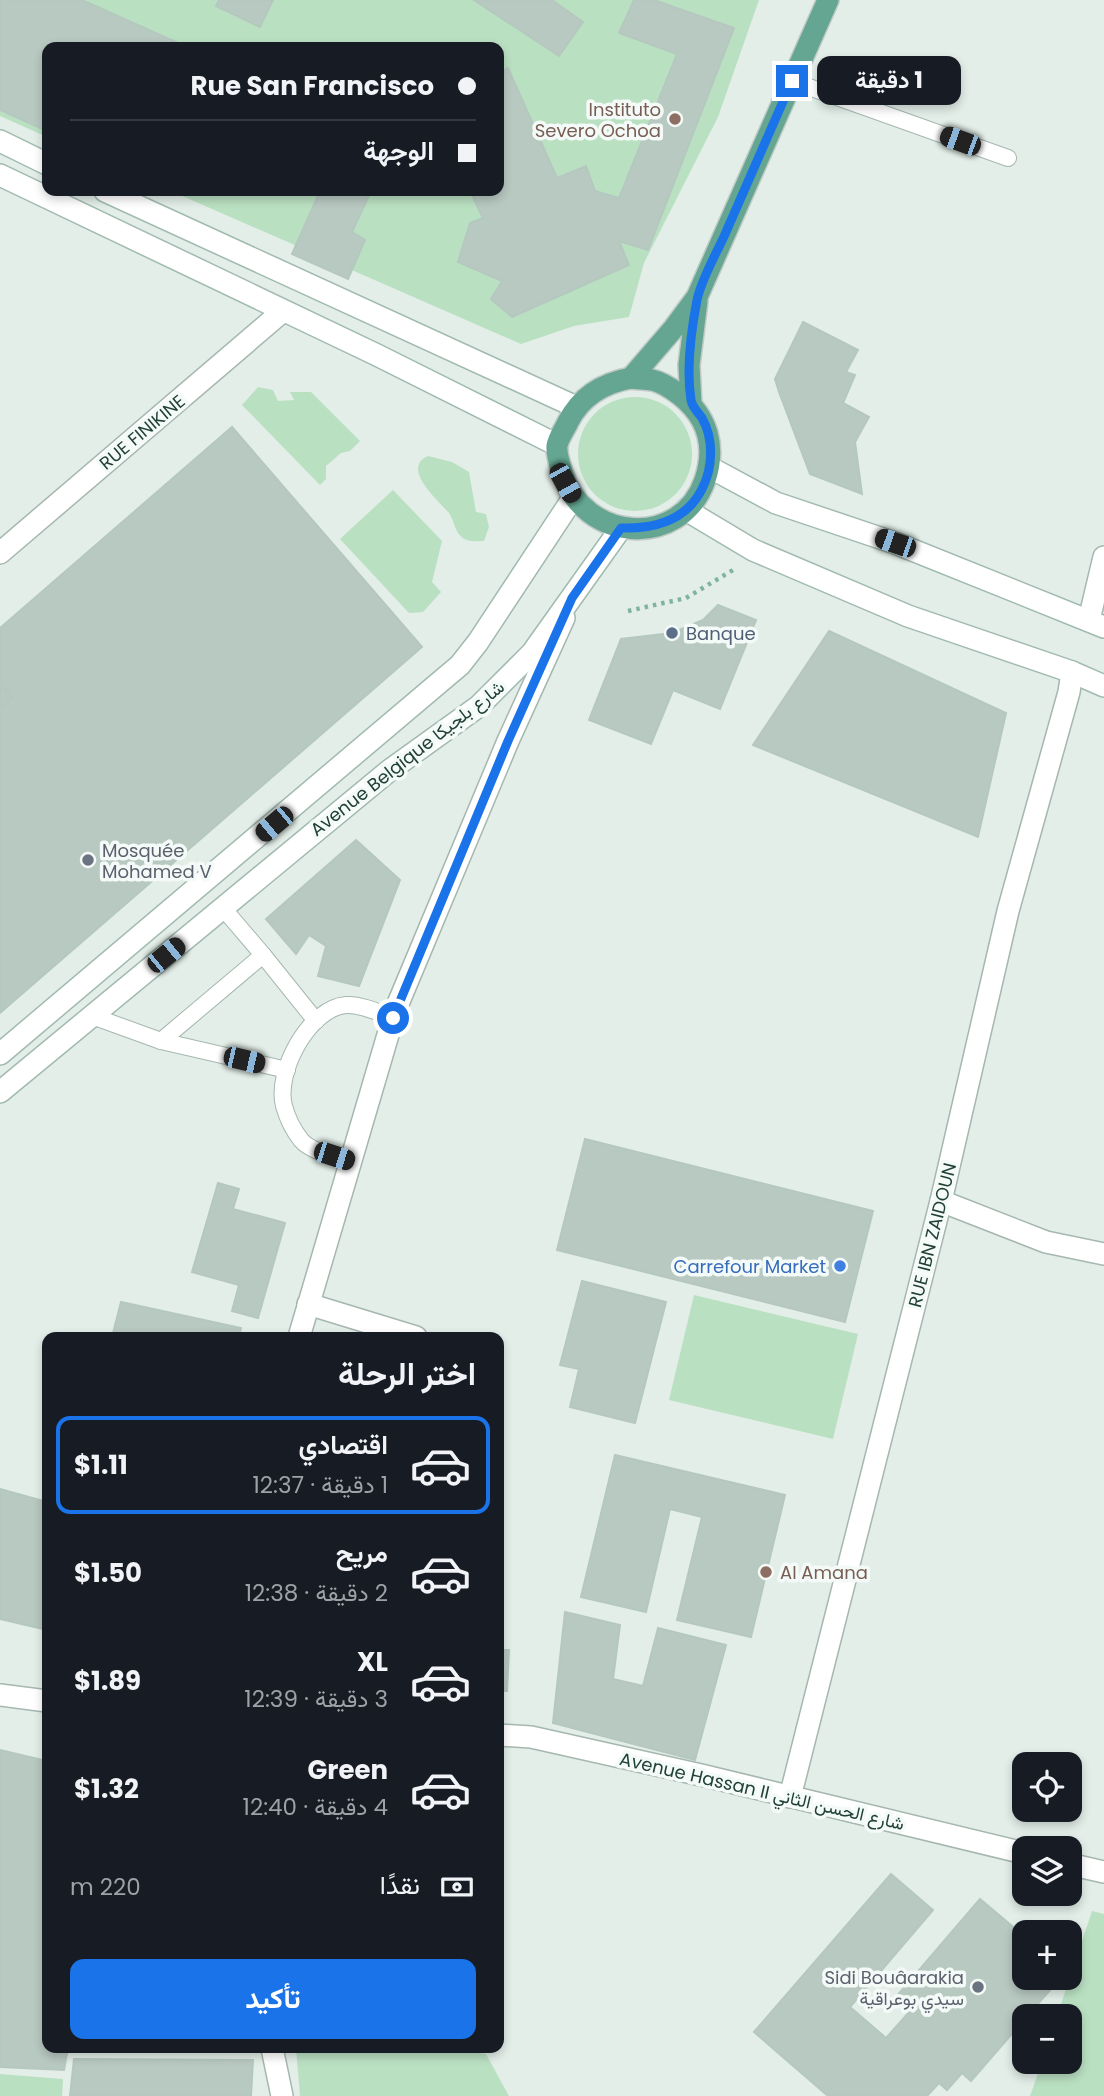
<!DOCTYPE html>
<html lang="ar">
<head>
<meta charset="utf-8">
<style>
  body { margin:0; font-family:Poppins,Vazirmatn,sans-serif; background:#242831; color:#f1f3f6; direction:rtl; height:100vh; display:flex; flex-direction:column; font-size:26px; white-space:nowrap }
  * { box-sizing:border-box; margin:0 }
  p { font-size:23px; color:#9ea1a6 }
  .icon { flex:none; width:38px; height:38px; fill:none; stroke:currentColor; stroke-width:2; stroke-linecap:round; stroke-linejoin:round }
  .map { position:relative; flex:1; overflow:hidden; direction:ltr }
  .drawer { position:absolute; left:42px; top:1332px; width:462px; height:721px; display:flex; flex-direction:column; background:#171b24; border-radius:14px; box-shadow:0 4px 10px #0003; direction:rtl }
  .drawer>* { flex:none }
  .top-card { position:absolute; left:42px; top:42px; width:462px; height:154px; border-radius:14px; box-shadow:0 4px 10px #0003; direction:rtl; display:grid; align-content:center; height:154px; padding:0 28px; background:#171b24 }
  .tools { position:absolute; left:1012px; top:1752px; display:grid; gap:14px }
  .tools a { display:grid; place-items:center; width:70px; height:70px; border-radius:14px; background:#171b24; box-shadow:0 4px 10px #0003; font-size:35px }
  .end { position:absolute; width:32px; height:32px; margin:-16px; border:9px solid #1a73e8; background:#fff; box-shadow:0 0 0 4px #fff }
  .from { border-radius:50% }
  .bubble { position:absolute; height:49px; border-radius:14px; background:#171b24; box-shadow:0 4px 10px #0003; font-size:23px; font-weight:700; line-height:49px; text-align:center; direction:rtl }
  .car { position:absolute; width:21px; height:42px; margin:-21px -10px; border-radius:9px; box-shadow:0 0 5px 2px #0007; background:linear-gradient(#222 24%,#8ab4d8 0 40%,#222 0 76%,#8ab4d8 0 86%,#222 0) }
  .top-card b { display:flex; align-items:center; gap:24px; height:66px; font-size:26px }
  .top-card b+b { border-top:2px solid #363941 }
  .top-card i { width:18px; height:18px; background:#f1f3f6 }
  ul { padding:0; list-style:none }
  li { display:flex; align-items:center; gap:21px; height:98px; margin:0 14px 10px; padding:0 14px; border:4px solid transparent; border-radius:14px }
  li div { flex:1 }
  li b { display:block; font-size:26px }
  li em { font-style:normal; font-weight:700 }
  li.on { border-color:#1a73e8 }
  li>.icon { width:63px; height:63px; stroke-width:1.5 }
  h2 { padding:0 28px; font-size:32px; line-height:84px }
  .pay { display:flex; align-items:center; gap:18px; height:77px; padding:0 28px; font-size:26px }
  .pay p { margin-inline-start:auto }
  .button { display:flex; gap:14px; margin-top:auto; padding:14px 28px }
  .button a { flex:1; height:80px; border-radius:14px; background:#1a73e8; color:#fff; font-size:28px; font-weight:700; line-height:80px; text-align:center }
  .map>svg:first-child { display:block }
</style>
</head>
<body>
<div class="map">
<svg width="1104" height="2096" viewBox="0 0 1104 2096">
  <rect width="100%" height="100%" fill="#e3eee8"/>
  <g fill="#bae0c2">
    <polygon points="0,0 759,0 718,117 644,263 629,317 574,326 521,344 171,191 499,191 499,47 47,47 47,137 0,116"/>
    <polygon points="258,387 273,390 278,401 294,400 290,392 311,392 360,441 350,451 341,453 326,466 326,479 320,485 242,405"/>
    <circle cx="635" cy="454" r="57"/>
    <path d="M 428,456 L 452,462 L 469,472 L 476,512 L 486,514 L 489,527 L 484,541 C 479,541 471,542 467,540 C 455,536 455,522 449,513 C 439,501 400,468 428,456 Z"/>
    <polygon points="393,490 442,541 432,582 441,592 423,612 409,613 340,539"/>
    <polygon points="694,1295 858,1334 833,1439 669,1400"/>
    <polygon points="1092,1911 1104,1914 1104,2096 1030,2096 1042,2062 1069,2062 1069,2016 1057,2016"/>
    <polygon points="296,2048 446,2048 486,2054 509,2096 300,2096"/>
    <polygon points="0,2074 63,2079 62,2096 0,2096"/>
  </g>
  <g fill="#b8c9c1" stroke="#b5c8bf" stroke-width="2">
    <polygon points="0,0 82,0 187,47 47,47 47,131 0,110"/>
    <polygon points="219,0 273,0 260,27 216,6"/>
    <polygon points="474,0 552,0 583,22 559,56"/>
    <polygon points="634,0 654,0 734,28 648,250 619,241 629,265 512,317 491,299 502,281 458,262 470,223 483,218 470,191 499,191 499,73 508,68 557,178 586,166 595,191 619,198 677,54 619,33"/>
    <polygon points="320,191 371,191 352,232 365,240 348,279 292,254"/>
    <polygon points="803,322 858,350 846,372 855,375 843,403 869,417 855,442 862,494 810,474 779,392 775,379"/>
    <polygon points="232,427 422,647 0,1013 0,708 12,698 0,684 0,628"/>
    <polygon points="718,605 756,620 720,709 673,690 651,744 589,720 621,639 672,633 703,620"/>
    <polygon points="829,631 1006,713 978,837 753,745"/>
    <polygon points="0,684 12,698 0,708"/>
    <polygon points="356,840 400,880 359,986 318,976 326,946 309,935 296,954 266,919"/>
    <polygon points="585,1139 873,1211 845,1322 557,1250"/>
    <polygon points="218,1183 239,1189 233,1209 285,1223 258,1318 232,1311 239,1285 192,1272"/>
    <polygon points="582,1281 666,1302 635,1423 570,1407 579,1369 560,1365"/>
    <polygon points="121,1302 241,1328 239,1337 112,1337"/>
    <polygon points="615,1455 785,1495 751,1637 677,1620 702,1517 670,1509 646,1612 581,1597"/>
    <polygon points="0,1489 47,1502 47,1630 0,1619"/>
    <polygon points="565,1612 620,1625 613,1679 643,1686 658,1628 726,1645 695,1760 553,1723"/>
    <polygon points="499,1650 509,1650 507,1691 499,1691"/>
    <polygon points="0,1750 47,1761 47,2048 68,2048 64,2070 0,2067"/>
    <polygon points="891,1874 933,1910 850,2007 886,2038 911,2010 896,1997 980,1899 1024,1936 1024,1978 1061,1978 1027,2016 1024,2016 1024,2020 971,2081 962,2073 947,2090 939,2083 927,2096 828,2096 754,2032"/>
    <polygon points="74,2059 253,2060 251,2096 70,2096"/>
  </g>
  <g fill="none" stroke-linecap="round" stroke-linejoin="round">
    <g stroke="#a5b7af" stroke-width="18">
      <g id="service">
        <polyline points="792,81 1008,158"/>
        <polyline points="263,955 316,1021"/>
        <polyline points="92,1016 161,1041 263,955 223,908"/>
        <polyline points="161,1041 287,1070"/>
        <path d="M 350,1161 C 335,1156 311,1152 301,1140 C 294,1131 287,1117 284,1106 C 275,1072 309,1008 346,1005 C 361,1004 380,1013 393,1018"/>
      </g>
    </g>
    <g stroke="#a5b7af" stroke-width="24">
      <g id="minor">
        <polyline points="0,553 283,311"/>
        <polyline points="1089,620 1104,557"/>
        <polyline points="941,1201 1046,1242 1104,1254"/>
        <polyline points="308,1304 416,1337"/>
        <polyline points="299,1337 395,1011 508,741 564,618"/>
        <polyline points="790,1797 941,1201 1008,911 1069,692 1072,672"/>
        <polyline points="272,2048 282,2096"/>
      </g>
    </g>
    <g stroke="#a5b7af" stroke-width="24">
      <g id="tertiary">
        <polyline points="0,1695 47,1701"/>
        <polyline points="499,1735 531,1737 701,1775 1024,1853"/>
        <polyline points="1069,1864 1104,1872"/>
      </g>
    </g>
    <g stroke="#a0bab0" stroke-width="24">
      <g id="secondary">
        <polyline points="0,141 47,164"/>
        <polyline points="0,175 377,355 557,445"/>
        <polyline points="105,191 576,407"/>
        <polyline points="709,467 776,503 895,543 1104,627"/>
        <polyline points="686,510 753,550 908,616 1072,672 1104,686"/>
        <polyline points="0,1054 460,665 478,642 573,498"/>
        <polyline points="0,1092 390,770 479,706 532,653 621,528"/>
      </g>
    </g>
    <g stroke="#c1cac7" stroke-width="24">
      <g id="primary">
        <path d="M 631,378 C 638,379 645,379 652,380 C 662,382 672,389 680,395 C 708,417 716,447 705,480 C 681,550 583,542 562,472 C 560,465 556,453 557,446 C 558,438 565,429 568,422 C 581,396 603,383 631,378 Z"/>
        <polyline points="631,378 674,328 697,297 828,0"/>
        <polyline points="691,404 689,365 697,301"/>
      </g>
    </g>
    <polyline stroke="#81b4a0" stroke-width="4.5" stroke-dasharray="3.5 5" stroke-linecap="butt" points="628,611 686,598 733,570"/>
    <use href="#service" stroke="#fff" stroke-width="16"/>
    <use href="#minor" stroke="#fff" stroke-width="21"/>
    <use href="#tertiary" stroke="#fff" stroke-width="21"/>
    <use href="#secondary" stroke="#fff" stroke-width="21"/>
    <use href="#primary" stroke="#64a691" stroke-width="21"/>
  </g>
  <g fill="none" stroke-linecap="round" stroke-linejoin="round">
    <path stroke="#1a73e8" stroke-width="9" d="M 393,1018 L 508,741 L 572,598 L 621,528 C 653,529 686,521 702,489 C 713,468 714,439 702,418 C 698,412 692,407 691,400 C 686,368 691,331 697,300 C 702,277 717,253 726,232 C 748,182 770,132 792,81"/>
  </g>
  <g fill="#8d6e63" stroke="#f4faf7" stroke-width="2.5">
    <circle cx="675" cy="119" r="7"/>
    <circle cx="766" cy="1572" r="7"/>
  </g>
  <circle fill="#5c6f8a" stroke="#f4faf7" stroke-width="2.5" cx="672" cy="633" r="7"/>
  <g fill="#6b7280" stroke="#f4faf7" stroke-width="2.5">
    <circle cx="88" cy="860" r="7"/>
    <circle cx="978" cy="1987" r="7"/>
  </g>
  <circle fill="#3f7fe0" stroke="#f4faf7" stroke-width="2.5" cx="840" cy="1266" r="7"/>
  <g text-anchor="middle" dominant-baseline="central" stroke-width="7" stroke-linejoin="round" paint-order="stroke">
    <g font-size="18" fill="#785e54" stroke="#f4faf7" text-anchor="end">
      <text x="661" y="109">Instituto<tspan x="661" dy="21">Severo Ochoa</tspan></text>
      <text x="780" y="1572" text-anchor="start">Al Amana</text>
    </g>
    <g font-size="18" fill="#214136" stroke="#f4faf7">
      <text transform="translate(142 432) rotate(-40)">RUE FINIKINE</text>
      <text transform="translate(407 758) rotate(-38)">Avenue Belgique شارع بلجيكا</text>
      <text transform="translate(932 1235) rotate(-76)">RUE IBN ZAIDOUN</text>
      <text transform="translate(762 1791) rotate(13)">Avenue Hassan II شارع الحسن الثاني</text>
    </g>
    <g font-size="18" fill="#4e5e75" stroke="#f4faf7" text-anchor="start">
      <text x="686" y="633">Banque</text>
    </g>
    <g font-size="18" fill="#5b616d" stroke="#f4faf7" text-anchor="start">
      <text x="102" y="850">Mosquée<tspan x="102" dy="21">Mohamed V</tspan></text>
      <text x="964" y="1977" text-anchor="end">Sidi Bouâarakia<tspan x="964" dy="21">سيدي بوعراقية</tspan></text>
    </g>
    <g font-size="18" fill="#366cbe" stroke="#f4faf7" text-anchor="end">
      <text x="826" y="1266">Carrefour Market</text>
    </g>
  </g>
</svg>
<div class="tools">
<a><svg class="icon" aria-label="locate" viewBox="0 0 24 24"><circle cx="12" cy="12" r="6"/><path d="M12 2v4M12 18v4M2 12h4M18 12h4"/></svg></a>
<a><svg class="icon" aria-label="layers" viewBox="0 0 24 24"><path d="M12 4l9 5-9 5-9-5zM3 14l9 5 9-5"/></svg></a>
<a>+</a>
<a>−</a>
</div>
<i class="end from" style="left:393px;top:1018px"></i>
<i class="end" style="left:792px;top:81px"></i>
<div class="bubble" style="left:817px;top:56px;width:144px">1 دقيقة</div>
<i class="car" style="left:960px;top:141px;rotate:290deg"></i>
<i class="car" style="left:565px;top:483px;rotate:151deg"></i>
<i class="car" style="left:895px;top:543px;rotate:289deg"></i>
<i class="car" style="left:274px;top:824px;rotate:230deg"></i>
<i class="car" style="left:166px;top:955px;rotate:51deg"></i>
<i class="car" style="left:244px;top:1060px;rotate:103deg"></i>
<i class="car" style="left:334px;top:1156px;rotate:108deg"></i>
<div class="top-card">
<b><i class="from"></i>Rue San Francisco</b>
<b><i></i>الوجهة</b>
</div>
<section class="drawer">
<h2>اختر الرحلة</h2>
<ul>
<li class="on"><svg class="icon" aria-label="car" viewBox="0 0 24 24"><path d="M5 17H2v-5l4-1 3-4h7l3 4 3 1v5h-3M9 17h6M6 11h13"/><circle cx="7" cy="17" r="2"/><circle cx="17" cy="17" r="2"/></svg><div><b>اقتصادي</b><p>1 دقيقة · 12:37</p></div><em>$1.11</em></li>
<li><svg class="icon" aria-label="car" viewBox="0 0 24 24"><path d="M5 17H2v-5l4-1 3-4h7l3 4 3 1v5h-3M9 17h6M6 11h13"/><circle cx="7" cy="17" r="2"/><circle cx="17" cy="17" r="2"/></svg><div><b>مريح</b><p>2 دقيقة · 12:38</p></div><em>$1.50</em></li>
<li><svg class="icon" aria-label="car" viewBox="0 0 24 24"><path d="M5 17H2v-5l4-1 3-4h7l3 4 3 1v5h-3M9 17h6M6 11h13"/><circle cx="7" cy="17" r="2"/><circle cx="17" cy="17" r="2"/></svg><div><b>XL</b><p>3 دقيقة · 12:39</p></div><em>$1.89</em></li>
<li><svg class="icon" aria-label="car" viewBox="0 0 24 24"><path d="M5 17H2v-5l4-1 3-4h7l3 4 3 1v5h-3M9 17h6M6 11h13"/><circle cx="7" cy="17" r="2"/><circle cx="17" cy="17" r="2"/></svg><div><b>Green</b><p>4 دقيقة · 12:40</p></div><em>$1.32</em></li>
</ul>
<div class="pay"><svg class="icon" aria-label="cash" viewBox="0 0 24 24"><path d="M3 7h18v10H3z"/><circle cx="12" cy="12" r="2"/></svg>نقدًا<p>220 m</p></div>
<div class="button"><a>تأكيد</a></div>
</section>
</div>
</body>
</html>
